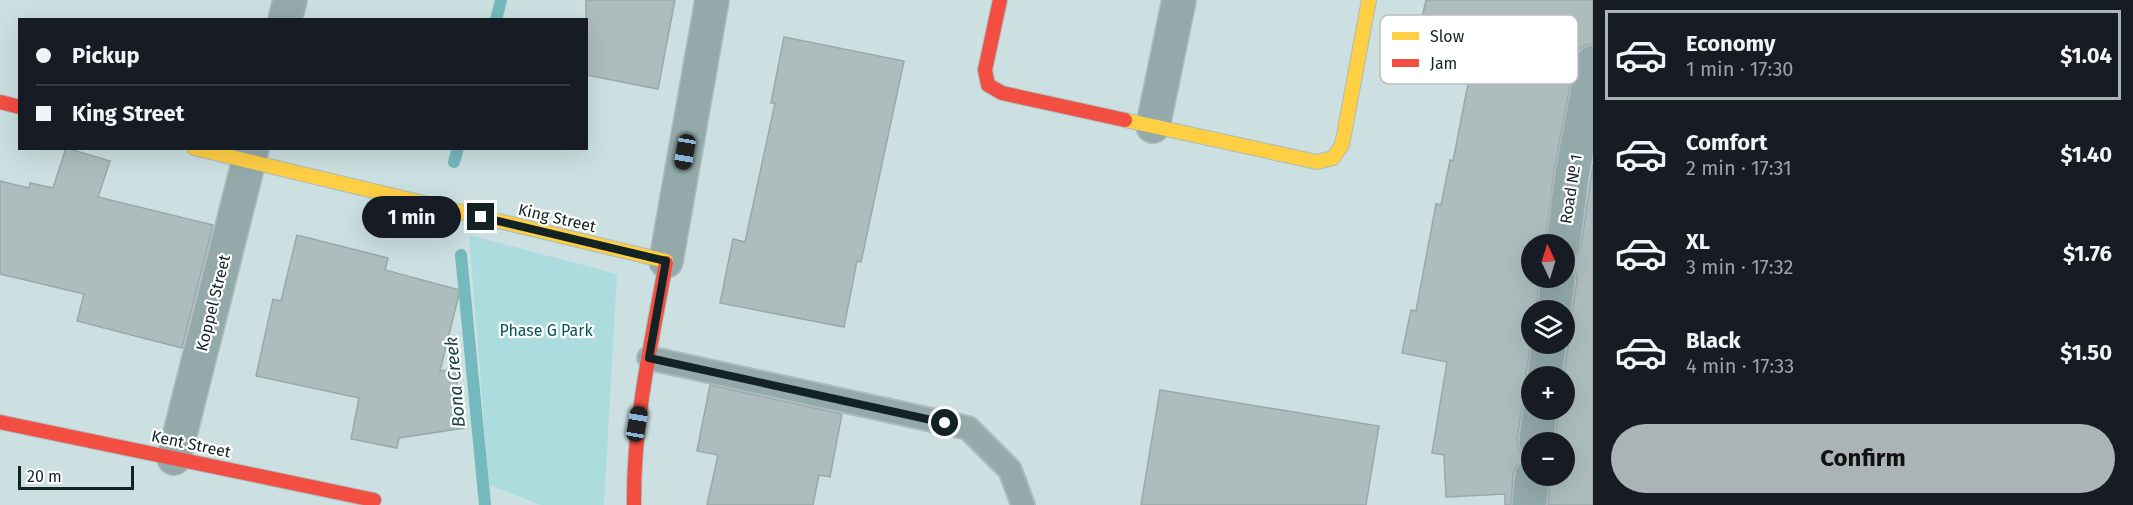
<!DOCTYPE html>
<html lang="en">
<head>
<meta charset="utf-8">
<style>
  body { margin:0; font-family:"Fira Sans",sans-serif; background:#242831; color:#f1f3f6; height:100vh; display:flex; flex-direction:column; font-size:22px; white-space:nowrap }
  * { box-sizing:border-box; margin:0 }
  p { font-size:20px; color:#9ea1a6 }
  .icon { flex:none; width:33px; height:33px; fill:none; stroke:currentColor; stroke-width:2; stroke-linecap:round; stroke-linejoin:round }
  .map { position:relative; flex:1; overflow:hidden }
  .details { display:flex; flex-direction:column; background:#171b24; width:540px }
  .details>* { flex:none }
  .guide { position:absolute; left:18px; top:18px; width:570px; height:132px; border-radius:0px; box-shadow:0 6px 24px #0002; display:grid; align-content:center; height:132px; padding:0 18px; background:#171b24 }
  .needle { width:39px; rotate:356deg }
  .buttons { position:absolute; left:1521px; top:234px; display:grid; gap:12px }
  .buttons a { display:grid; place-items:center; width:54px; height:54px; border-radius:50%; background:#171b24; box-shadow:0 6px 24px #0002; font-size:30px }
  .scale { position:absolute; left:18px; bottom:15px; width:116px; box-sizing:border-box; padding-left:6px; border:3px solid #132223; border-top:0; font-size:16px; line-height:21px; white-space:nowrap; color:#132223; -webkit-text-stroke:4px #fff; paint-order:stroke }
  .end { position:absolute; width:27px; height:27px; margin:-14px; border:8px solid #132223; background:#fff; box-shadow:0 0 0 3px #fff }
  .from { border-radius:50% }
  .bubble { position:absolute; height:42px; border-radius:21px; background:#171b24; box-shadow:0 6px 24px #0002; font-size:20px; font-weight:700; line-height:42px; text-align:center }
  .car { position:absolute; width:18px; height:36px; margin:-18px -9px; border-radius:8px; box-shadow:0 0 4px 2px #0007; background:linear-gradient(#222 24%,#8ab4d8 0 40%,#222 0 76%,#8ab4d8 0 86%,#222 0) }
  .guide b { display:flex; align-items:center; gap:21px; height:57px; font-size:22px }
  .guide b+b { border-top:2px solid #363941 }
  .guide i { width:15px; height:15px; background:#f1f3f6 }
  ul { padding:10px 0 0; list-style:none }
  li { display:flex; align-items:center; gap:18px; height:90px; margin:0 12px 9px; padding:0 6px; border:3px solid transparent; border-radius:0px }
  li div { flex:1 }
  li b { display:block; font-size:22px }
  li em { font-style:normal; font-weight:700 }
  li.current { border-color:#aab3b5 }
  li>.icon { width:54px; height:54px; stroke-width:1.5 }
  .button { display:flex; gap:12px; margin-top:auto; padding:12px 18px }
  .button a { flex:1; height:69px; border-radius:36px; background:#aab3b5; color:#111; font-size:24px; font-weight:700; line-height:69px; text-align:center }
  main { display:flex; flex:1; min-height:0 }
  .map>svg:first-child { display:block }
</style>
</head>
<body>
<main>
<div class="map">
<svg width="1593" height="505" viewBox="0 0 1593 505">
  <rect width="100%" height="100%" fill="#cce0e1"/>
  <polygon fill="#addcde" points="469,235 617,274 604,505 541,505 489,485"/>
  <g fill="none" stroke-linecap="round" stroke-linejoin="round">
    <g stroke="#74b9bd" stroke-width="12">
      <polyline points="496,20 501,0"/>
      <polyline points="454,162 458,148"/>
      <polyline points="461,255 485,505"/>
    </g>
  </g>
  <g fill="#adbdbe" stroke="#99a8a9" stroke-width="1.5">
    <polygon points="586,0 675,0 658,89 586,75"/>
    <polygon points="1426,0 1593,0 1593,44 1586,45 1579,49 1575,59 1554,171 1545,244 1532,244 1532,278 1539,278 1536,310 1532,310 1532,339 1526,374 1532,394 1525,399 1522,407 1517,440 1519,450 1528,458 1517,465 1513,474 1511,505 1505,505 1505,494 1446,497 1444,455 1432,453 1447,362 1402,353 1411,310 1416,311 1436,204 1441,205 1450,160 1453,161 1475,48 1418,35"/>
    <polygon points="784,37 904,61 861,262 857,261 844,327 720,303 733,239 745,242 775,103 771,103"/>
    <polygon points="66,148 110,161 98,197 213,225 182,348 77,321 84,294 0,274 0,181 29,188 30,183 53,188"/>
    <polygon points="1593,164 1593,505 1548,505 1550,476 1564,476 1564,442 1555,442 1558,410 1564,410 1564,376 1568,346 1564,325 1569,321 1572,313 1577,280 1575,270 1567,262 1577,256 1581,247"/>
    <polygon points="297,235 388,258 385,270 460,290 440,371 455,369 464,428 399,438 397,448 351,439 359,398 256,376 273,299 281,301"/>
    <polygon points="710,385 842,414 830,477 819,475 813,505 707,505 718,455 697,451"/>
    <polygon points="1160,390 1379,426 1366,505 1141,505"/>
  </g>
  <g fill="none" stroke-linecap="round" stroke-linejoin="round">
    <g stroke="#acbcbd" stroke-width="26">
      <polyline id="lane" points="649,358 968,428 1010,470 1023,505"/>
    </g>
    <g stroke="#acbcbd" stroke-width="36">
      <g id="street">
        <polyline points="285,20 290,0"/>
        <polyline points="1153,126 1179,0"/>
        <polyline points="1563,244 1572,174 1593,62"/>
        <polyline points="666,261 712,0"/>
        <polyline points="1554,310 1558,278"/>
        <polyline points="1545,376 1549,344"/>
        <polyline points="1536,442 1540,410"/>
        <polyline points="174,458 252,148"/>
        <polyline points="1529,505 1532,476"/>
      </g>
    </g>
    <g stroke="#acbcbd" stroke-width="16">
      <g id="slow">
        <polyline points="1125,120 1317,162 1333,158 1342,145 1369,0"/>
        <polyline points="194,148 666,261 666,263"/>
      </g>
    </g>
    <g stroke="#acbcbd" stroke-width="16">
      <g id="jam">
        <polyline points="1000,0 985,70 988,85 1002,93 1125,120"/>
        <polyline points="0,102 20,107"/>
        <polyline points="0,422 374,500"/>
        <path d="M 634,505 C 633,423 651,344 666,263"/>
      </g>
    </g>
    <use href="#lane" stroke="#93a9aa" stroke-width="22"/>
    <use href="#street" stroke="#93a9aa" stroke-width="33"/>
    <use href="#slow" stroke="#ffcf43" stroke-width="14"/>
    <use href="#jam" stroke="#f24e42" stroke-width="14"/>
  </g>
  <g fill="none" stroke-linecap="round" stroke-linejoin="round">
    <polyline stroke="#132223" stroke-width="8" points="481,217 666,261 649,358 945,423"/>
  </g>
  <g text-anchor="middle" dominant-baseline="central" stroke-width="4.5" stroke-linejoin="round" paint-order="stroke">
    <g font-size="16" fill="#132223" stroke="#fff">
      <text transform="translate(1571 189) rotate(-81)">Road № 1</text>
      <text transform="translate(557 218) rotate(13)">King Street</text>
      <text transform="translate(213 303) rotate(-76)">Koppel Street</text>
      <text transform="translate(191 444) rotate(12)">Kent Street</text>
    </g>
    <g font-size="16" fill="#025559" stroke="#fff">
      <text x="546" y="330">Phase G Park</text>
    </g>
    <g font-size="18" font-style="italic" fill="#1a4446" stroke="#fff">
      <text transform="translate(455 382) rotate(-95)">Bona Creek</text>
    </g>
  </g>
  <rect x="1380" y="15" width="198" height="69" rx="9" fill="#fff" stroke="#b8bdbd" stroke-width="1.5"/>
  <rect x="1392" y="32" width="27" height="8" fill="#ffcf43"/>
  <rect x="1392" y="59" width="27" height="8" fill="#f24e42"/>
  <g font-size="16" fill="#132223">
    <text x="1430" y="42">Slow</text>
    <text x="1430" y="69">Jam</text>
  </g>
</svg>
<div class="buttons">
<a><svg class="needle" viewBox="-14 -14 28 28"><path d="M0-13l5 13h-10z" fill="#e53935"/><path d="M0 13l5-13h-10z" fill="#9ea1a6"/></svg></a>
<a><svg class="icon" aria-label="layers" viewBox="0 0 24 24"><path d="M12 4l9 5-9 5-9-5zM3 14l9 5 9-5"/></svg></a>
<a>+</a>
<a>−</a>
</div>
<div class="scale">20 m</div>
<i class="end from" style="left:945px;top:423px"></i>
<i class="end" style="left:481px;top:217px"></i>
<div class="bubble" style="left:362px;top:196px;width:99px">1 min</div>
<i class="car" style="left:685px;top:152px;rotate:190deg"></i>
<i class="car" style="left:637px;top:424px;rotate:10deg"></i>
<div class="guide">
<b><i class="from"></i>Pickup</b>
<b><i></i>King Street</b>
</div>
</div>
<section class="details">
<ul>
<li class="current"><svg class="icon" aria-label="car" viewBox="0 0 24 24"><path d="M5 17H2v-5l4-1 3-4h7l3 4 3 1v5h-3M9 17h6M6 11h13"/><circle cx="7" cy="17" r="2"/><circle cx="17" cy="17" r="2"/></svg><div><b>Economy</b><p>1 min · 17:30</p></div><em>$1.04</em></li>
<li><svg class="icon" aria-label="car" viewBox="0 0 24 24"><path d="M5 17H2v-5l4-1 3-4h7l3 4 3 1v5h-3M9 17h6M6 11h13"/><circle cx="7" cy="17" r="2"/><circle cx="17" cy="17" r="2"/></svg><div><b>Comfort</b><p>2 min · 17:31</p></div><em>$1.40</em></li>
<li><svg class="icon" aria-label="car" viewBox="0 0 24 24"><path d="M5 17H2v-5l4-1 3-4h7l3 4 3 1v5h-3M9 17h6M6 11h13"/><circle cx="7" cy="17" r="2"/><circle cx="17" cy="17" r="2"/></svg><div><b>XL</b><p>3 min · 17:32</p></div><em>$1.76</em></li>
<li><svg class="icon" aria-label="car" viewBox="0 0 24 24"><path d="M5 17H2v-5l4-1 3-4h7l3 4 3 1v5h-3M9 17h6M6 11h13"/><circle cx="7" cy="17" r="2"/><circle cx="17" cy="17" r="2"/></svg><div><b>Black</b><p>4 min · 17:33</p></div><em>$1.50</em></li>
</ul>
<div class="button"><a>Confirm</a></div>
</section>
</main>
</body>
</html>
